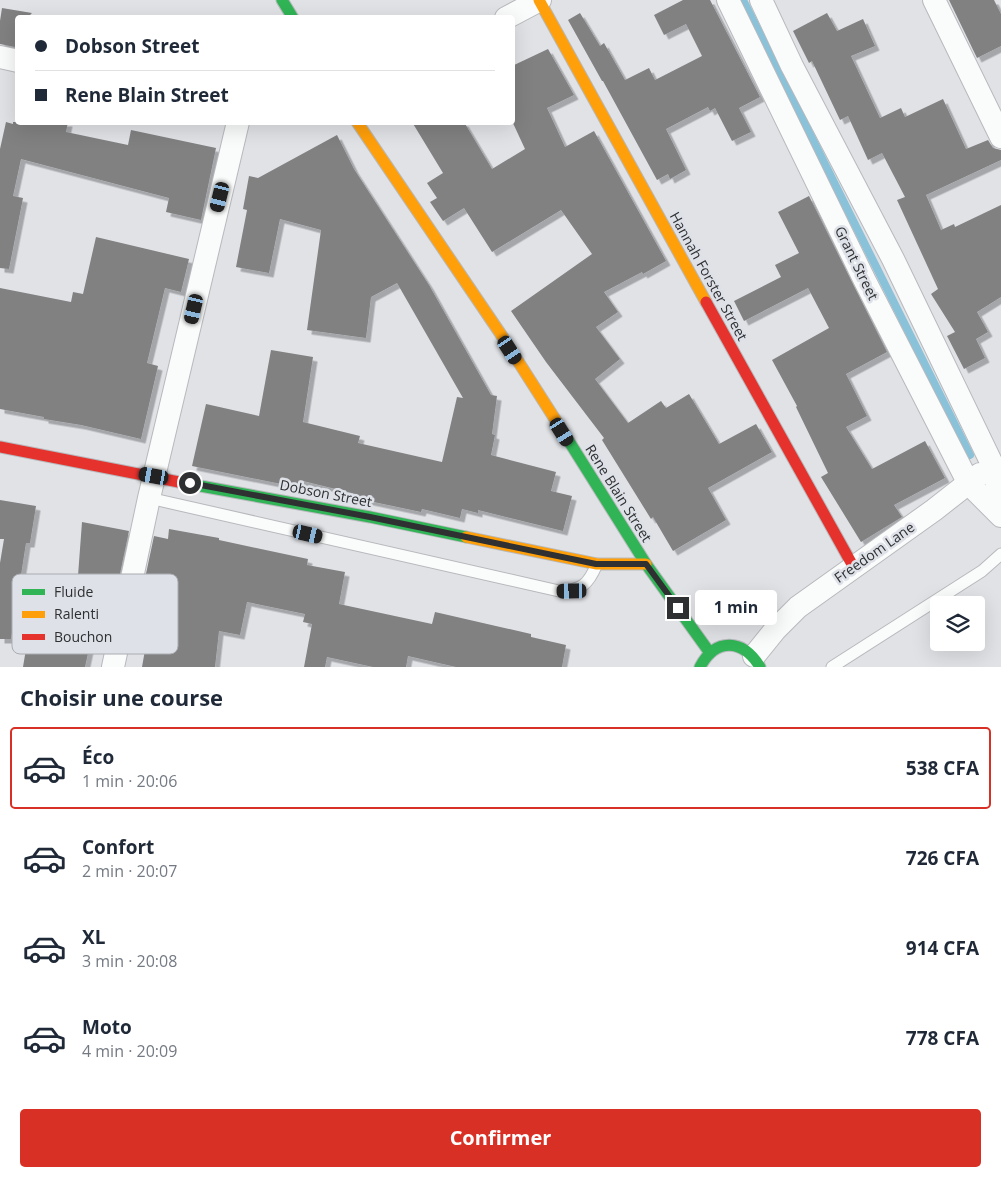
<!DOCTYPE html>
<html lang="fr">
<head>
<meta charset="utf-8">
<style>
  body { margin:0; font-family:"Open Sans",sans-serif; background:#f2f2f3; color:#1f2937; height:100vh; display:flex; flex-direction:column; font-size:19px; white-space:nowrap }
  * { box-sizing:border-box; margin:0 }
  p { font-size:16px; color:#747a83 }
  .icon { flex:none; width:28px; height:28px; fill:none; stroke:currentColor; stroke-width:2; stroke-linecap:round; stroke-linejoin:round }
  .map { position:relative; height:667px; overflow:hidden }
  .drawer { display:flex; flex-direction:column; background:#fff; flex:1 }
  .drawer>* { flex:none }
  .guide { position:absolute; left:15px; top:15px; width:500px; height:110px; border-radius:5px; box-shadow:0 5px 20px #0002; display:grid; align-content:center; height:110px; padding:0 20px; background:#fff }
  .tools { position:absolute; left:930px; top:596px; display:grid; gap:10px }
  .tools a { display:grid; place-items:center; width:55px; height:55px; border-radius:5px; background:#fff; box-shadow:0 5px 20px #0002; font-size:25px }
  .end { position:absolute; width:22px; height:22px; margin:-11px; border:6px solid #2f3032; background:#fff; box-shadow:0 0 0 2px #fff }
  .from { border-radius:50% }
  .bubble { position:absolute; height:35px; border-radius:5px; background:#fff; box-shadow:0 5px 20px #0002; font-size:16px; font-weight:700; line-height:35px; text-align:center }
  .car { position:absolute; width:15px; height:30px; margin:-15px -8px; border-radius:6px; box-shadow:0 0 4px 1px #0007; background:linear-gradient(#222 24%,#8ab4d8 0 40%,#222 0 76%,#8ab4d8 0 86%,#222 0) }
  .guide b { display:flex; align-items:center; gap:18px; height:48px; font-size:19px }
  .guide b+b { border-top:1px solid #e0e1e3 }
  .guide i { width:12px; height:12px; background:#1f2937 }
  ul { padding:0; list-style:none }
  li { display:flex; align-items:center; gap:15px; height:82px; margin:0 10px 8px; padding:0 10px; border:2px solid transparent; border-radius:5px }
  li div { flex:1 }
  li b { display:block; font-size:19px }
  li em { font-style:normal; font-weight:700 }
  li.on { border-color:#d93025 }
  li>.icon { width:45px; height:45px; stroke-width:1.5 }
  h2 { padding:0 20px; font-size:22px; line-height:60px }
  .primary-button { display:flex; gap:10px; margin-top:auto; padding:10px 20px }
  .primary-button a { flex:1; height:58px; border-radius:5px; background:#d93025; color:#fff; font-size:20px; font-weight:700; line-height:58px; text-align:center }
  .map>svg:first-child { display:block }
</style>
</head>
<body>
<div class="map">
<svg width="1001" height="667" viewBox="0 0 1001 667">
  <defs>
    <filter id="shadow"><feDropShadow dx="4.5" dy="4.5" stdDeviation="0" flood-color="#0004"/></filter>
  </defs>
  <rect width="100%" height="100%" fill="#e0e2e6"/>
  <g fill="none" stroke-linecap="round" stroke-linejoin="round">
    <polyline stroke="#8ac2d9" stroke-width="8" points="743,0 970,455"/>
  </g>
  <g fill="#818182" filter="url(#shadow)">
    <polygon points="683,0 710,0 760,97 739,108 751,132 732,141 715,108 710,111 708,107 666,129 686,170 670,179 668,174 657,180 603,81 602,81 568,20 580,13 600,46 604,43 625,80 649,68 655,80 702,56 686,24 664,35 654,15"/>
    <polygon points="949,0 994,0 1001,14 1001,46 977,58"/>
    <polygon points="2,8 32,13 27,18 18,18 15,47 0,44 0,21"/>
    <polygon points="827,13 837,31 863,19 875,46 851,56 880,118 901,108 905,117 943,99 966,149 988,140 993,148 1001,150 1001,160 926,195 941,230 954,224 955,227 1001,205 1001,297 977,312 988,332 976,339 985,358 964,369 947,336 955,332 931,294 938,289 897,200 905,197 882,153 868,160 848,116 840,120 812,61 809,63 793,31"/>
    <polygon points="548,49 574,95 547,108 565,147 594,131 666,261 643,274 642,272 604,292 618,312 596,327 620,359 595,379 628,423 661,401 666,408 689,394 719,444 756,424 772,452 708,488 726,520 673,551 653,517 651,519 602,440 604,438 546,362 511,311 592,254 561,210 492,252 464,208 443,221 430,202 437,198 427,183 443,173 412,122 464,122 492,169 525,149 512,121 512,66"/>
    <polygon points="6,122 13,124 13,122 68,122 66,132 128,145 131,130 216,148 201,220 166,212 169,198 21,159 13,196 23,198 9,269 0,268 0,149"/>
    <polygon points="337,135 354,169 429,285 491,395 497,396 492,434 495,435 491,455 556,472 551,491 572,496 563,531 478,510 478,513 462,509 460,518 422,509 421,512 355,498 356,494 303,481 301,488 192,466 206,404 259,416 271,350 313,357 303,422 360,436 358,443 442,462 457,397 463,398 397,283 371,297 366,338 307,330 321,230 280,219 269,273 236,267 247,210 243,209 249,176 258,178"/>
    <polygon points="809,196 887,352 846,374 867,416 846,427 872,469 925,441 945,478 894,505 902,517 861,542 821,477 828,473 796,407 797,406 772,360 829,328 808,288 744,321 734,301 781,277 775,265 799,253 778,212"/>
    <polygon points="96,237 189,259 181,292 165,288 147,363 158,366 141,439 81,425 44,419 44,417 0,409 0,288 71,302 73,292 83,294"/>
    <polygon points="0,500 36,506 30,543 26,543 11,639 0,639 0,563 4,539 0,539"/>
    <polygon points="82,522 129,531 115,597 101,593 85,667 23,667 33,607 75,616"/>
    <polygon points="169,529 219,538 219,540 308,559 307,565 345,572 339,604 432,624 435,612 531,634 531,637 566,645 562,667 456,667 408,656 406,667 373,667 327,657 325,667 304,667 312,624 303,622 305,614 247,602 240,635 219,631 215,667 142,667 153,605 140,602 154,536 168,539"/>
  </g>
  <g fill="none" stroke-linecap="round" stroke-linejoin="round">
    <g stroke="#b7b9bc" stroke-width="13">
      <g id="lane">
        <path d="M 149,498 L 559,591 C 582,590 588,585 597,564"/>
        <polyline points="832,667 982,571 1001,554"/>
      </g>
    </g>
    <g stroke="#b7b9bc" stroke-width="24">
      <g id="street">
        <polyline points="728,0 865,281 969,484 1001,516"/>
        <polyline points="761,0 792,66 893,259 992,464 1001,503"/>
        <polyline points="934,0 1001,137"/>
        <polyline points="506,18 540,0"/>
        <polyline points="0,57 18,61"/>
        <polyline points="754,656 775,630 798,607 934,510 980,474"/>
        <polyline points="113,667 149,498 238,122"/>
      </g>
    </g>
    <g stroke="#b7b9bc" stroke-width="13">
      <g id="fast">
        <polyline points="282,0 293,18"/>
        <polyline points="560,427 646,564 710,653"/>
        <polyline points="184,483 370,517 466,537"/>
        <path d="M 700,667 C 716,637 743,639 760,667"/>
      </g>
    </g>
    <g stroke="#b7b9bc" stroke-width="13">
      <g id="slow">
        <polyline points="539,0 706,302"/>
        <polyline points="357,122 500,333 560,427"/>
        <polyline points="466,537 597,564 646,564"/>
      </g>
    </g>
    <g stroke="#b7b9bc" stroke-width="13">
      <g id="jam">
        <polyline points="706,302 853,566"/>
        <polyline points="0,447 184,483"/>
      </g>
    </g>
    <use href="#lane" stroke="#fafbfb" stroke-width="11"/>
    <use href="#street" stroke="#fafbfb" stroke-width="22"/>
    <use href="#fast" stroke="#30b455" stroke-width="11"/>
    <use href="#slow" stroke="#ff9f0a" stroke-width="11"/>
    <use href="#jam" stroke="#e5322d" stroke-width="11"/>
  </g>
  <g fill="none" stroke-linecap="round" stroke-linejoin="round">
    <polyline stroke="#2f3032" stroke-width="6" points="190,483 370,517 596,564 646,564 678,608"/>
  </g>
  <g text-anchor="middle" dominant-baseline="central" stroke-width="5" stroke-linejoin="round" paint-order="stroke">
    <g font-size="14" fill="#2f3032" stroke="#dee1e8">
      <text transform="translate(857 263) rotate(64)">Grant Street</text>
      <text transform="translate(709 276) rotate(61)">Hannah Forster Street</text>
      <text transform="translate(326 493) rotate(11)">Dobson Street</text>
      <text transform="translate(619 493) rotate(58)">Rene Blain Street</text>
      <text transform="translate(874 552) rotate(-35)">Freedom Lane</text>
    </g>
  </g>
  <rect x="12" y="574" width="166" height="80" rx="8" fill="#dee1e8" stroke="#aaacb1" stroke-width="1"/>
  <rect x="22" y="589" width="23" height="6" fill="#30b455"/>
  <rect x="22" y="611" width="23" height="7" fill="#ff9f0a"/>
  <rect x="22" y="634" width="23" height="6" fill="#e5322d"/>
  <g font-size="14" fill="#2f3032">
    <text x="54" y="597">Fluide</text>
    <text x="54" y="619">Ralenti</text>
    <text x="54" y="642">Bouchon</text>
  </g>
</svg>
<div class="tools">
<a><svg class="icon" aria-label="layers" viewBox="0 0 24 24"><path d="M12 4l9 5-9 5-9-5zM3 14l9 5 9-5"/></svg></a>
</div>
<i class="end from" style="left:190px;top:483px"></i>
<i class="end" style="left:678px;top:608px"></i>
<div class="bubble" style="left:695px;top:590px;width:82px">1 min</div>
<i class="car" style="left:220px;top:197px;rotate:194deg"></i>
<i class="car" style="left:194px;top:309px;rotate:193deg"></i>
<i class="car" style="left:510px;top:350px;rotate:147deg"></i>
<i class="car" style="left:562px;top:432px;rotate:148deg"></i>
<i class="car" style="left:154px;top:476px;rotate:280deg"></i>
<i class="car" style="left:308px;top:534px;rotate:103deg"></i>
<i class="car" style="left:572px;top:591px;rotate:269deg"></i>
<div class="guide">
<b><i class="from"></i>Dobson Street</b>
<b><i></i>Rene Blain Street</b>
</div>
</div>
<section class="drawer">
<h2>Choisir une course</h2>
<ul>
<li class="on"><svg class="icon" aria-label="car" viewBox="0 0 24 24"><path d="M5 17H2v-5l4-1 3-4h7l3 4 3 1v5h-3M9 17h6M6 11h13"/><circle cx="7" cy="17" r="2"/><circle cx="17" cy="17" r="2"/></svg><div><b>Éco</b><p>1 min · 20:06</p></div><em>538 CFA</em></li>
<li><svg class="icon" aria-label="car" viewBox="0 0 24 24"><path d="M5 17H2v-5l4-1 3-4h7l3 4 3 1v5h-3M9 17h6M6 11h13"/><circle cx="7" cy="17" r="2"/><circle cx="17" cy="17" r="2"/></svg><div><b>Confort</b><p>2 min · 20:07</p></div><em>726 CFA</em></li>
<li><svg class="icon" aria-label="car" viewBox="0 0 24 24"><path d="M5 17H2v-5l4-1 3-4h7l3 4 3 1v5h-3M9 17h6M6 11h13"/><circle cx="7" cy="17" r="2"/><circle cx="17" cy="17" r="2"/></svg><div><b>XL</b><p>3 min · 20:08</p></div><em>914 CFA</em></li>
<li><svg class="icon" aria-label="car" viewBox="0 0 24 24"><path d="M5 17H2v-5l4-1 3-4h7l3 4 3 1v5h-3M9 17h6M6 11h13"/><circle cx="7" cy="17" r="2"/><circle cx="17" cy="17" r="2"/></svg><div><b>Moto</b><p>4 min · 20:09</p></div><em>778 CFA</em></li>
</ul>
<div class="primary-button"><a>Confirmer</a></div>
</section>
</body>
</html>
